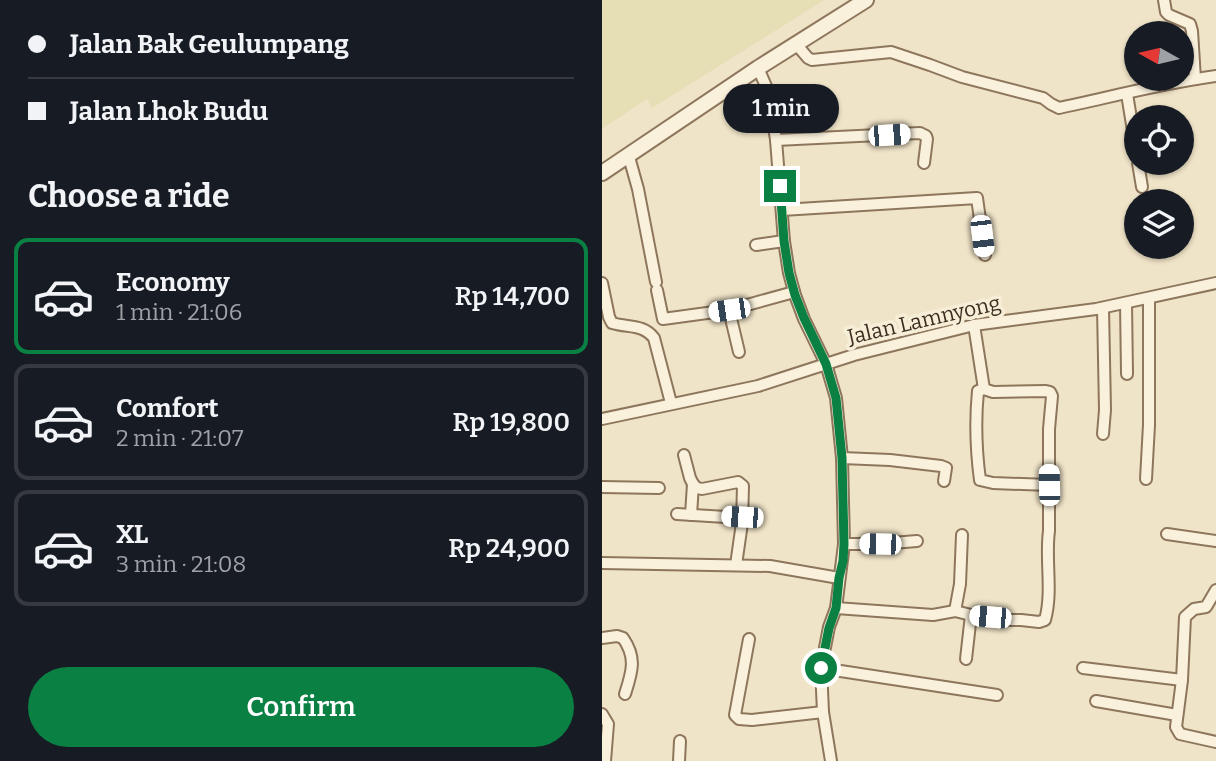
<!DOCTYPE html>
<html lang="en">
<head>
<meta charset="utf-8">
<style>
  body { margin:0; font-family:Bitter,serif; background:#242831; color:#f1f3f6; height:100vh; display:flex; flex-direction:column; font-size:26px; white-space:nowrap }
  * { box-sizing:border-box; margin:0 }
  p { font-size:23px; color:#9ea1a6 }
  .icon { flex:none; width:38px; height:38px; fill:none; stroke:currentColor; stroke-width:2; stroke-linecap:round; stroke-linejoin:round }
  .map { position:relative; flex:1; overflow:hidden }
  .panel { display:flex; flex-direction:column; background:#171b24; width:602px }
  .panel>* { flex:none }
  .top-card { display:grid; align-content:center; height:154px; padding:0 28px; background:#171b24 }
  .needle { width:46px; rotate:278deg }
  .buttons { position:absolute; left:522px; top:21px; display:grid; gap:14px }
  .buttons a { display:grid; place-items:center; width:70px; height:70px; border-radius:50%; background:#171b24; box-shadow:0 2px 5px #0004; font-size:35px }
  .end { position:absolute; width:32px; height:32px; margin:-16px; border:9px solid #0b8043; background:#fff; box-shadow:0 0 0 4px #fff }
  .from { border-radius:50% }
  .bubble { position:absolute; height:49px; border-radius:24px; background:#171b24; box-shadow:0 2px 5px #0004; font-size:23px; font-weight:600; line-height:49px; text-align:center }
  .car { position:absolute; width:21px; height:42px; margin:-21px -10px; border-radius:9px; box-shadow:0 0 5px 2px #0007; background:linear-gradient(#fff 24%,#345 0 40%,#fff 0 76%,#345 0 86%,#fff 0) }
  .top-card b { display:flex; align-items:center; gap:24px; height:66px; font-size:26px }
  .top-card b+b { border-top:2px solid #363941 }
  .top-card i { width:18px; height:18px; background:#f1f3f6 }
  ul { padding:0; list-style:none }
  li { display:flex; align-items:center; gap:21px; height:116px; margin:0 14px 10px; padding:0 14px; border:4px solid #363941; border-radius:14px }
  li div { flex:1 }
  li b { display:block; font-size:26px }
  li em { font-style:normal; font-weight:600 }
  li.current { border-color:#0b8043 }
  li>.icon { width:63px; height:63px; stroke-width:1.5 }
  h2 { padding:0 28px; font-size:32px; line-height:84px }
  .primary-button { display:flex; gap:14px; margin-top:auto; padding:14px 28px }
  .primary-button a { flex:1; height:80px; border-radius:42px; background:#0b8043; color:#fff; font-size:28px; font-weight:600; line-height:80px; text-align:center }
  main { display:flex; flex:1; min-height:0 }
  .map>svg:first-child { display:block }
</style>
</head>
<body>
<main>
<section class="panel">
<div class="top-card">
<b><i class="from"></i>Jalan Bak Geulumpang</b>
<b><i></i>Jalan Lhok Budu</b>
</div>
<h2>Choose a ride</h2>
<ul>
<li class="current"><svg class="icon" aria-label="car" viewBox="0 0 24 24"><path d="M5 17H2v-5l4-1 3-4h7l3 4 3 1v5h-3M9 17h6M6 11h13"/><circle cx="7" cy="17" r="2"/><circle cx="17" cy="17" r="2"/></svg><div><b>Economy</b><p>1 min · 21:06</p></div><em>Rp 14,700</em></li>
<li><svg class="icon" aria-label="car" viewBox="0 0 24 24"><path d="M5 17H2v-5l4-1 3-4h7l3 4 3 1v5h-3M9 17h6M6 11h13"/><circle cx="7" cy="17" r="2"/><circle cx="17" cy="17" r="2"/></svg><div><b>Comfort</b><p>2 min · 21:07</p></div><em>Rp 19,800</em></li>
<li><svg class="icon" aria-label="car" viewBox="0 0 24 24"><path d="M5 17H2v-5l4-1 3-4h7l3 4 3 1v5h-3M9 17h6M6 11h13"/><circle cx="7" cy="17" r="2"/><circle cx="17" cy="17" r="2"/></svg><div><b>XL</b><p>3 min · 21:08</p></div><em>Rp 24,900</em></li>
</ul>
<div class="primary-button"><a>Confirm</a></div>
</section>
<div class="map">
<svg width="614" height="761" viewBox="0 0 614 761">
  <rect width="100%" height="100%" fill="#f0e4c8"/>
  <polygon fill="#e6deb5" points="0,0 222,0 50,108 45,99 0,129"/>
  <g fill="none" stroke-linecap="round" stroke-linejoin="round">
    <g stroke="#8d765c" stroke-width="14">
      <g id="minor">
        <polyline points="562,0 564,12 567,15 588,24 590,31 593,79"/>
        <path d="M 194,44 L 206,58 L 210,60 L 289,52 L 328,65 L 360,77 L 441,98 L 449,104 L 457,108 C 509,97 561,83 614,76"/>
        <polyline points="156,68 167,93 174,140 182,241 187,273 193,295 202,319 224,364 234,398 240,458 242,544 234,608 227,627 219,668 221,712 229,761"/>
        <polyline points="525,94 534,149"/>
        <polyline points="174,140 318,133 324,136 325,139 322,163"/>
        <polyline points="27,157 36,189 54,282"/>
        <polyline points="536,163 540,187"/>
        <polyline points="180,210 375,198 383,255"/>
        <polyline points="154,245 182,241"/>
        <path d="M 0,283 L 7,317 L 10,323 C 27,328 41,324 52,338 L 69,403"/>
        <polyline points="55,290 61,319 127,310 192,292"/>
        <polyline points="524,303 525,374"/>
        <polyline points="127,310 137,352"/>
        <path d="M 382,389 L 376,391 C 373,421 374,450 378,480 L 391,483 L 447,485"/>
        <polyline points="0,419 156,386 252,355 372,325 494,309 614,283"/>
        <polyline points="501,434 503,410 501,308"/>
        <polyline points="82,455 88,478 91,484 89,515"/>
        <polyline points="240,458 288,460 339,466 344,468 342,481"/>
        <polyline points="544,479 547,425 547,298"/>
        <polyline points="91,484 95,488 100,489 136,482 141,486 140,523 134,565"/>
        <polyline points="0,487 57,488"/>
        <polyline points="75,514 140,518"/>
        <polyline points="565,534 614,541"/>
        <polyline points="242,544 278,544 315,541"/>
        <polyline points="0,563 168,566 237,578"/>
        <polyline points="614,590 604,607 592,609 583,617 580,680 574,727 578,734 614,742"/>
        <path d="M 234,608 L 331,615 L 353,611 L 369,615 L 402,620 L 419,620 L 437,622 L 443,620 C 451,591 443,560 447,531 L 447,429 L 450,396 L 448,392 L 444,391 L 391,392 L 382,389 L 372,325"/>
        <polyline points="353,611 358,584 360,535"/>
        <path d="M 0,638 L 15,636 L 21,638 C 35,658 30,672 23,694"/>
        <polyline points="147,639 133,715 137,719 150,720 221,712"/>
        <polyline points="364,659 369,615"/>
        <polyline points="219,668 395,695"/>
        <polyline points="481,668 580,680"/>
        <polyline points="494,701 575,715"/>
        <polyline points="0,714 6,724 3,761"/>
        <polyline points="77,761 78,741"/>
      </g>
    </g>
    <g stroke="#8d765c" stroke-width="18">
      <polyline id="tertiary" points="0,173 156,68 264,0"/>
    </g>
    <use href="#minor" stroke="#faf1dc" stroke-width="10"/>
    <use href="#tertiary" stroke="#faf1dc" stroke-width="14"/>
  </g>
  <g fill="none" stroke-linecap="round" stroke-linejoin="round">
    <polyline stroke="#0b8043" stroke-width="9" points="178,186 182,241 187,273 193,295 202,318 224,364 234,398 240,458 242,544 241,561 237,578 234,608 227,628 219,668"/>
  </g>
  <g text-anchor="middle" dominant-baseline="central" stroke-width="7" stroke-linejoin="round" paint-order="stroke">
    <g font-size="21" fill="#3d2e20" stroke="#f7eed8">
      <text transform="translate(322 320) rotate(-13)">Jalan Lamnyong</text>
    </g>
  </g>
</svg>
<div class="buttons">
<a><svg class="needle" viewBox="-14 -14 28 28"><path d="M0-13l5 13h-10z" fill="#e53935"/><path d="M0 13l5-13h-10z" fill="#9ea1a6"/></svg></a>
<a><svg class="icon" aria-label="locate" viewBox="0 0 24 24"><circle cx="12" cy="12" r="6"/><path d="M12 2v4M12 18v4M2 12h4M18 12h4"/></svg></a>
<a><svg class="icon" aria-label="layers" viewBox="0 0 24 24"><path d="M12 4l9 5-9 5-9-5zM3 14l9 5 9-5"/></svg></a>
</div>
<i class="end from" style="left:219px;top:668px"></i>
<i class="end" style="left:178px;top:186px"></i>
<div class="bubble" style="left:121px;top:84px;width:116px">1 min</div>
<i class="car" style="left:287px;top:135px;rotate:86deg"></i>
<i class="car" style="left:380px;top:236px;rotate:173deg"></i>
<i class="car" style="left:127px;top:310px;rotate:262deg"></i>
<i class="car" style="left:447px;top:485px;rotate:359deg"></i>
<i class="car" style="left:140px;top:517px;rotate:273deg"></i>
<i class="car" style="left:278px;top:544px;rotate:271deg"></i>
<i class="car" style="left:388px;top:617px;rotate:275deg"></i>
</div>
</main>
</body>
</html>
